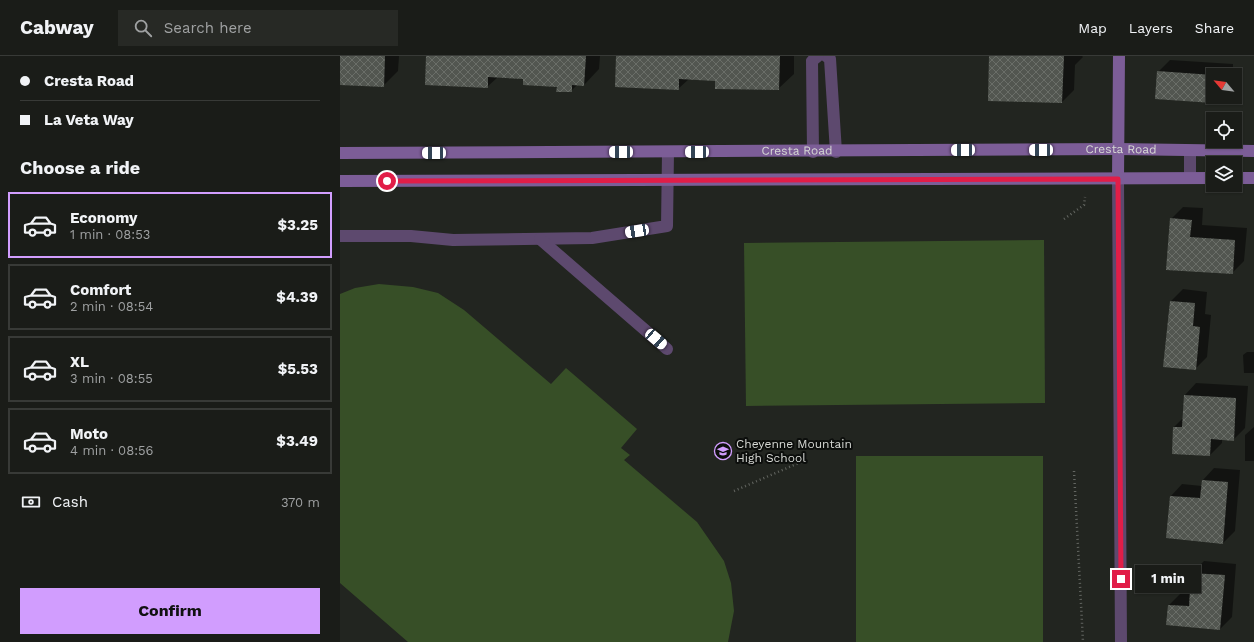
<!DOCTYPE html>
<html lang="en">
<head>
<meta charset="utf-8">
<style>
  body { margin:0; font-family:"Work Sans",sans-serif; background:#272925; color:#f1f3f6; height:100vh; display:flex; flex-direction:column; font-size:15px; white-space:nowrap }
  * { box-sizing:border-box; margin:0 }
  p { font-size:13px; color:#9fa1a2 }
  .icon { flex:none; width:22px; height:22px; fill:none; stroke:currentColor; stroke-width:2; stroke-linecap:round; stroke-linejoin:round }
  .map { position:relative; flex:1; overflow:hidden }
  .panel { display:flex; flex-direction:column; background:#1a1c18; width:340px }
  .panel>* { flex:none }
  .guide { display:grid; align-content:center; height:88px; padding:0 20px; background:#1a1c18 }
  .needle { width:26px; rotate:299deg }
  .fabs { position:absolute; left:866px; top:12px; display:grid; gap:8px }
  .fabs a { display:grid; place-items:center; width:36px; height:36px; border-radius:0px; background:#1a1c18; box-shadow:0 1px 3px #0004,0 0 0 1px #383a37; font-size:20px }
  .end { position:absolute; width:18px; height:18px; margin:-9px; border:5px solid #e11d48; background:#fff; box-shadow:0 0 0 2px #fff }
  .from { border-radius:50% }
  .bubble { position:absolute; height:28px; border-radius:0px; background:#1a1c18; box-shadow:0 1px 3px #0004,0 0 0 1px #383a37; font-size:13px; font-weight:700; line-height:28px; text-align:center }
  .car { position:absolute; width:12px; height:24px; margin:-12px -6px; border-radius:5px; box-shadow:0 0 3px 1px #0007; background:linear-gradient(#fff 24%,#345 0 40%,#fff 0 76%,#345 0 86%,#fff 0) }
  .guide b { display:flex; align-items:center; gap:14px; height:38px; font-size:15px }
  .guide b+b { border-top:1px solid #383a37 }
  .guide i { width:10px; height:10px; background:#f1f3f6 }
  ul { padding:0; list-style:none }
  li { display:flex; align-items:center; gap:12px; height:66px; margin:0 8px 6px; padding:0 12px; border:2px solid #383a37; border-radius:0px }
  li div { flex:1 }
  li b { display:block; font-size:15px }
  li em { font-style:normal; font-weight:700 }
  li.current { border-color:#d19dfe }
  li>.icon { width:36px; height:36px; stroke-width:1.5 }
  h2 { padding:0 20px; font-size:18px; line-height:48px }
  .pay { display:flex; align-items:center; gap:10px; height:44px; padding:0 20px; font-size:15px }
  .pay p { margin-inline-start:auto }
  .button { display:flex; gap:8px; margin-top:auto; padding:8px 20px }
  .button a { flex:1; height:46px; border-radius:0px; background:#d19dfe; color:#111; font-size:16px; font-weight:700; line-height:46px; text-align:center }
  header { display:flex; align-items:center; gap:24px; box-sizing:border-box; height:56px; padding:0 20px; background:#1a1c18; border-bottom:1px solid #383a37 }
  header strong { font-size:19px }
  nav { display:flex; gap:22px; margin-inline-start:auto; font-size:14px }
  .search { width:280px; height:36px; background:#272925; display:flex; align-items:center; gap:10px; box-sizing:border-box; padding:0 14px; border-radius:0px; color:#9fa1a2; font-size:15px }
  main { display:flex; flex:1; min-height:0 }
  .map>svg:first-child { display:block }
</style>
</head>
<body>
<header>
<strong>Cabway</strong>
<div class="search"><svg class="icon" aria-label="search" viewBox="0 0 24 24"><circle cx="10" cy="10" r="6"/><path d="M15 15l6 6"/></svg>Search here</div>
<nav><a>Map</a><a>Layers</a><a>Share</a></nav>
</header>
<main>
<section class="panel">
<div class="guide">
<b><i class="from"></i>Cresta Road</b>
<b><i></i>La Veta Way</b>
</div>
<h2>Choose a ride</h2>
<ul>
<li class="current"><svg class="icon" aria-label="car" viewBox="0 0 24 24"><path d="M5 17H2v-5l4-1 3-4h7l3 4 3 1v5h-3M9 17h6M6 11h13"/><circle cx="7" cy="17" r="2"/><circle cx="17" cy="17" r="2"/></svg><div><b>Economy</b><p>1 min · 08:53</p></div><em>$3.25</em></li>
<li><svg class="icon" aria-label="car" viewBox="0 0 24 24"><path d="M5 17H2v-5l4-1 3-4h7l3 4 3 1v5h-3M9 17h6M6 11h13"/><circle cx="7" cy="17" r="2"/><circle cx="17" cy="17" r="2"/></svg><div><b>Comfort</b><p>2 min · 08:54</p></div><em>$4.39</em></li>
<li><svg class="icon" aria-label="car" viewBox="0 0 24 24"><path d="M5 17H2v-5l4-1 3-4h7l3 4 3 1v5h-3M9 17h6M6 11h13"/><circle cx="7" cy="17" r="2"/><circle cx="17" cy="17" r="2"/></svg><div><b>XL</b><p>3 min · 08:55</p></div><em>$5.53</em></li>
<li><svg class="icon" aria-label="car" viewBox="0 0 24 24"><path d="M5 17H2v-5l4-1 3-4h7l3 4 3 1v5h-3M9 17h6M6 11h13"/><circle cx="7" cy="17" r="2"/><circle cx="17" cy="17" r="2"/></svg><div><b>Moto</b><p>4 min · 08:56</p></div><em>$3.49</em></li>
</ul>
<div class="pay"><svg class="icon" aria-label="cash" viewBox="0 0 24 24"><path d="M3 7h18v10H3z"/><circle cx="12" cy="12" r="2"/></svg>Cash<p>370 m</p></div>
<div class="button"><a>Confirm</a></div>
</section>
<div class="map">
<svg width="914" height="586" viewBox="0 0 914 586">
  <defs>
    <pattern id="building-cross-hatch" width="8" height="8" patternUnits="userSpaceOnUse"><rect width="8" height="8" fill="#525650"/><path d="M0 0l8 8M0 8l8-8" fill="none" stroke="#6a6e68"/></pattern>
  </defs>
  <rect width="100%" height="100%" fill="#222520"/>
  <g fill="#374f27">
    <polygon points="704,184 705,347 406,350 404,187"/>
    <polygon points="39,228 73,231 98,237 124,254 211,328 226,312 297,373 281,392 290,399 284,404 357,466 384,505 391,527 394,555 388,586 68,586 0,527 0,238 15,232"/>
    <rect x="516" y="400" width="187" height="186"/>
  </g>
  <g fill="#0007">
    <polygon points="0,0 59,0 58,15 43,30 0,28"/>
    <polygon points="87,0 260,0 259,13 244,29 238,28 231,35 218,30 184,22 158,21 147,31"/>
    <polygon points="277,0 454,0 454,18 438,33 376,24 349,23 338,33"/>
    <polygon points="650,0 742,0 743,1 735,9 734,34 722,46"/>
    <polygon points="830,4 893,8 893,19 873,19 873,41 885,41 879,47 816,42 818,16"/>
    <polygon points="843,151 863,152 862,169 907,172 904,205 892,217 827,213 831,163"/>
    <polygon points="843,233 867,236 865,258 871,259 867,301 855,313 831,245"/>
    <polygon points="907,296 914,296 914,317 904,317 903,299"/>
    <polygon points="856,327 908,330 905,372 893,384 882,383 882,387 870,399 834,371 843,362 845,339"/>
    <polygon points="914,371 914,405 905,405 905,379"/>
    <polygon points="874,412 900,414 895,475 883,487 831,440 842,428 862,430 863,424"/>
    <polygon points="864,505 896,508 892,561 880,573 827,568 829,549 841,537 851,538 852,517"/>
  </g>
  <g fill="url(#building-cross-hatch)">
    <polygon points="0,0 45,0 44,31 0,29"/>
    <polygon points="86,0 246,0 244,30 232,29 232,36 216,36 217,31 183,29 183,23 148,21 148,32 85,29"/>
    <polygon points="276,0 440,0 439,34 375,33 375,25 339,23 339,34 275,31"/>
    <polygon points="649,0 724,0 722,47 648,45"/>
    <polygon points="817,15 873,19 873,47 815,43"/>
    <polygon points="830,162 852,164 850,181 895,184 893,218 826,214"/>
    <polygon points="830,245 855,247 853,270 860,271 856,314 823,311"/>
    <polygon points="844,339 896,342 894,385 871,383 870,400 832,398 833,371 842,371"/>
    <polygon points="862,424 888,426 883,488 826,482 830,440 860,442"/>
    <polygon points="851,517 885,519 880,574 826,569 828,549 849,550"/>
  </g>
  <g fill="none" stroke-linecap="round" stroke-linejoin="round">
    <g stroke="#636661" stroke-width="2.5" stroke-dasharray="1 3" stroke-linecap="butt">
      <polyline points="724,163 744,149 745,141"/>
      <polyline points="734,415 743,586"/>
      <polyline points="394,435 461,406"/>
    </g>
    <g stroke="#5d496e" stroke-width="12">
      <polyline points="0,180 71,180 113,184 252,182 327,170 328,96"/>
      <polyline points="200,183 327,293"/>
    </g>
    <g stroke="#5d496e" stroke-width="12">
      <polyline points="486,0 490,3 496,96"/>
      <polyline points="850,95 850,122"/>
      <polyline points="473,96 472,5 478,0"/>
      <polyline points="778,123 781,586"/>
    </g>
    <g stroke="#7c5d97" stroke-width="12">
      <path id="s1" d="M 0,97 L 778,93 L 914,95"/>
      <polyline points="895,122 914,122"/>
      <polyline points="778,123 779,0"/>
      <polyline points="0,125 873,122"/>
    </g>
  </g>
  <g fill="none" stroke-linecap="round" stroke-linejoin="round">
    <polyline stroke="#e11d48" stroke-width="5" points="47,125 778,123 781,523"/>
  </g>
  <defs>
    <g id="school-ring" transform="scale(0.9)"><circle r="9.5" fill="#0c0e0c" stroke="#d19dfe" stroke-width="1.5"/><path d="M0-5L7-2L0 1L-7-2ZM-4 1L0 2.5L4 1V4Q0 6-4 4Z" fill="#d19dfe"/></g>
  </defs>
  <g fill-rule="evenodd">
    <use href="#school-ring" x="383" y="395"/>
  </g>
  <g text-anchor="middle" dominant-baseline="central" stroke-width="4" stroke-linejoin="round" paint-order="stroke">
    <g font-size="12" fill="#d7d9d5" stroke="#0c0e0c">
      <text stroke="none"><textPath href="#s1" startOffset="781">Cresta Road</textPath></text>
      <text stroke="none"><textPath href="#s1" startOffset="457">Cresta Road</textPath></text>
    </g>
    <g font-size="12" fill="#d7d9d5" stroke="#0c0e0c" text-anchor="start">
      <text x="396" y="388">Cheyenne Mountain<tspan x="396" dy="14">High School</tspan></text>
    </g>
  </g>
</svg>
<div class="fabs">
<a><svg class="needle" viewBox="-14 -14 28 28"><path d="M0-13l5 13h-10z" fill="#e53935"/><path d="M0 13l5-13h-10z" fill="#9fa1a2"/></svg></a>
<a><svg class="icon" aria-label="locate" viewBox="0 0 24 24"><circle cx="12" cy="12" r="6"/><path d="M12 2v4M12 18v4M2 12h4M18 12h4"/></svg></a>
<a><svg class="icon" aria-label="layers" viewBox="0 0 24 24"><path d="M12 4l9 5-9 5-9-5zM3 14l9 5 9-5"/></svg></a>
</div>
<i class="end from" style="left:47px;top:125px"></i>
<i class="end" style="left:781px;top:523px"></i>
<div class="bubble" style="left:795px;top:509px;width:66px">1 min</div>
<i class="car" style="left:623px;top:94px;rotate:269deg"></i>
<i class="car" style="left:701px;top:94px;rotate:270deg"></i>
<i class="car" style="left:281px;top:96px;rotate:270deg"></i>
<i class="car" style="left:357px;top:96px;rotate:270deg"></i>
<i class="car" style="left:94px;top:97px;rotate:270deg"></i>
<i class="car" style="left:297px;top:175px;rotate:261deg"></i>
<i class="car" style="left:316px;top:283px;rotate:131deg"></i>
</div>
</main>
</body>
</html>
